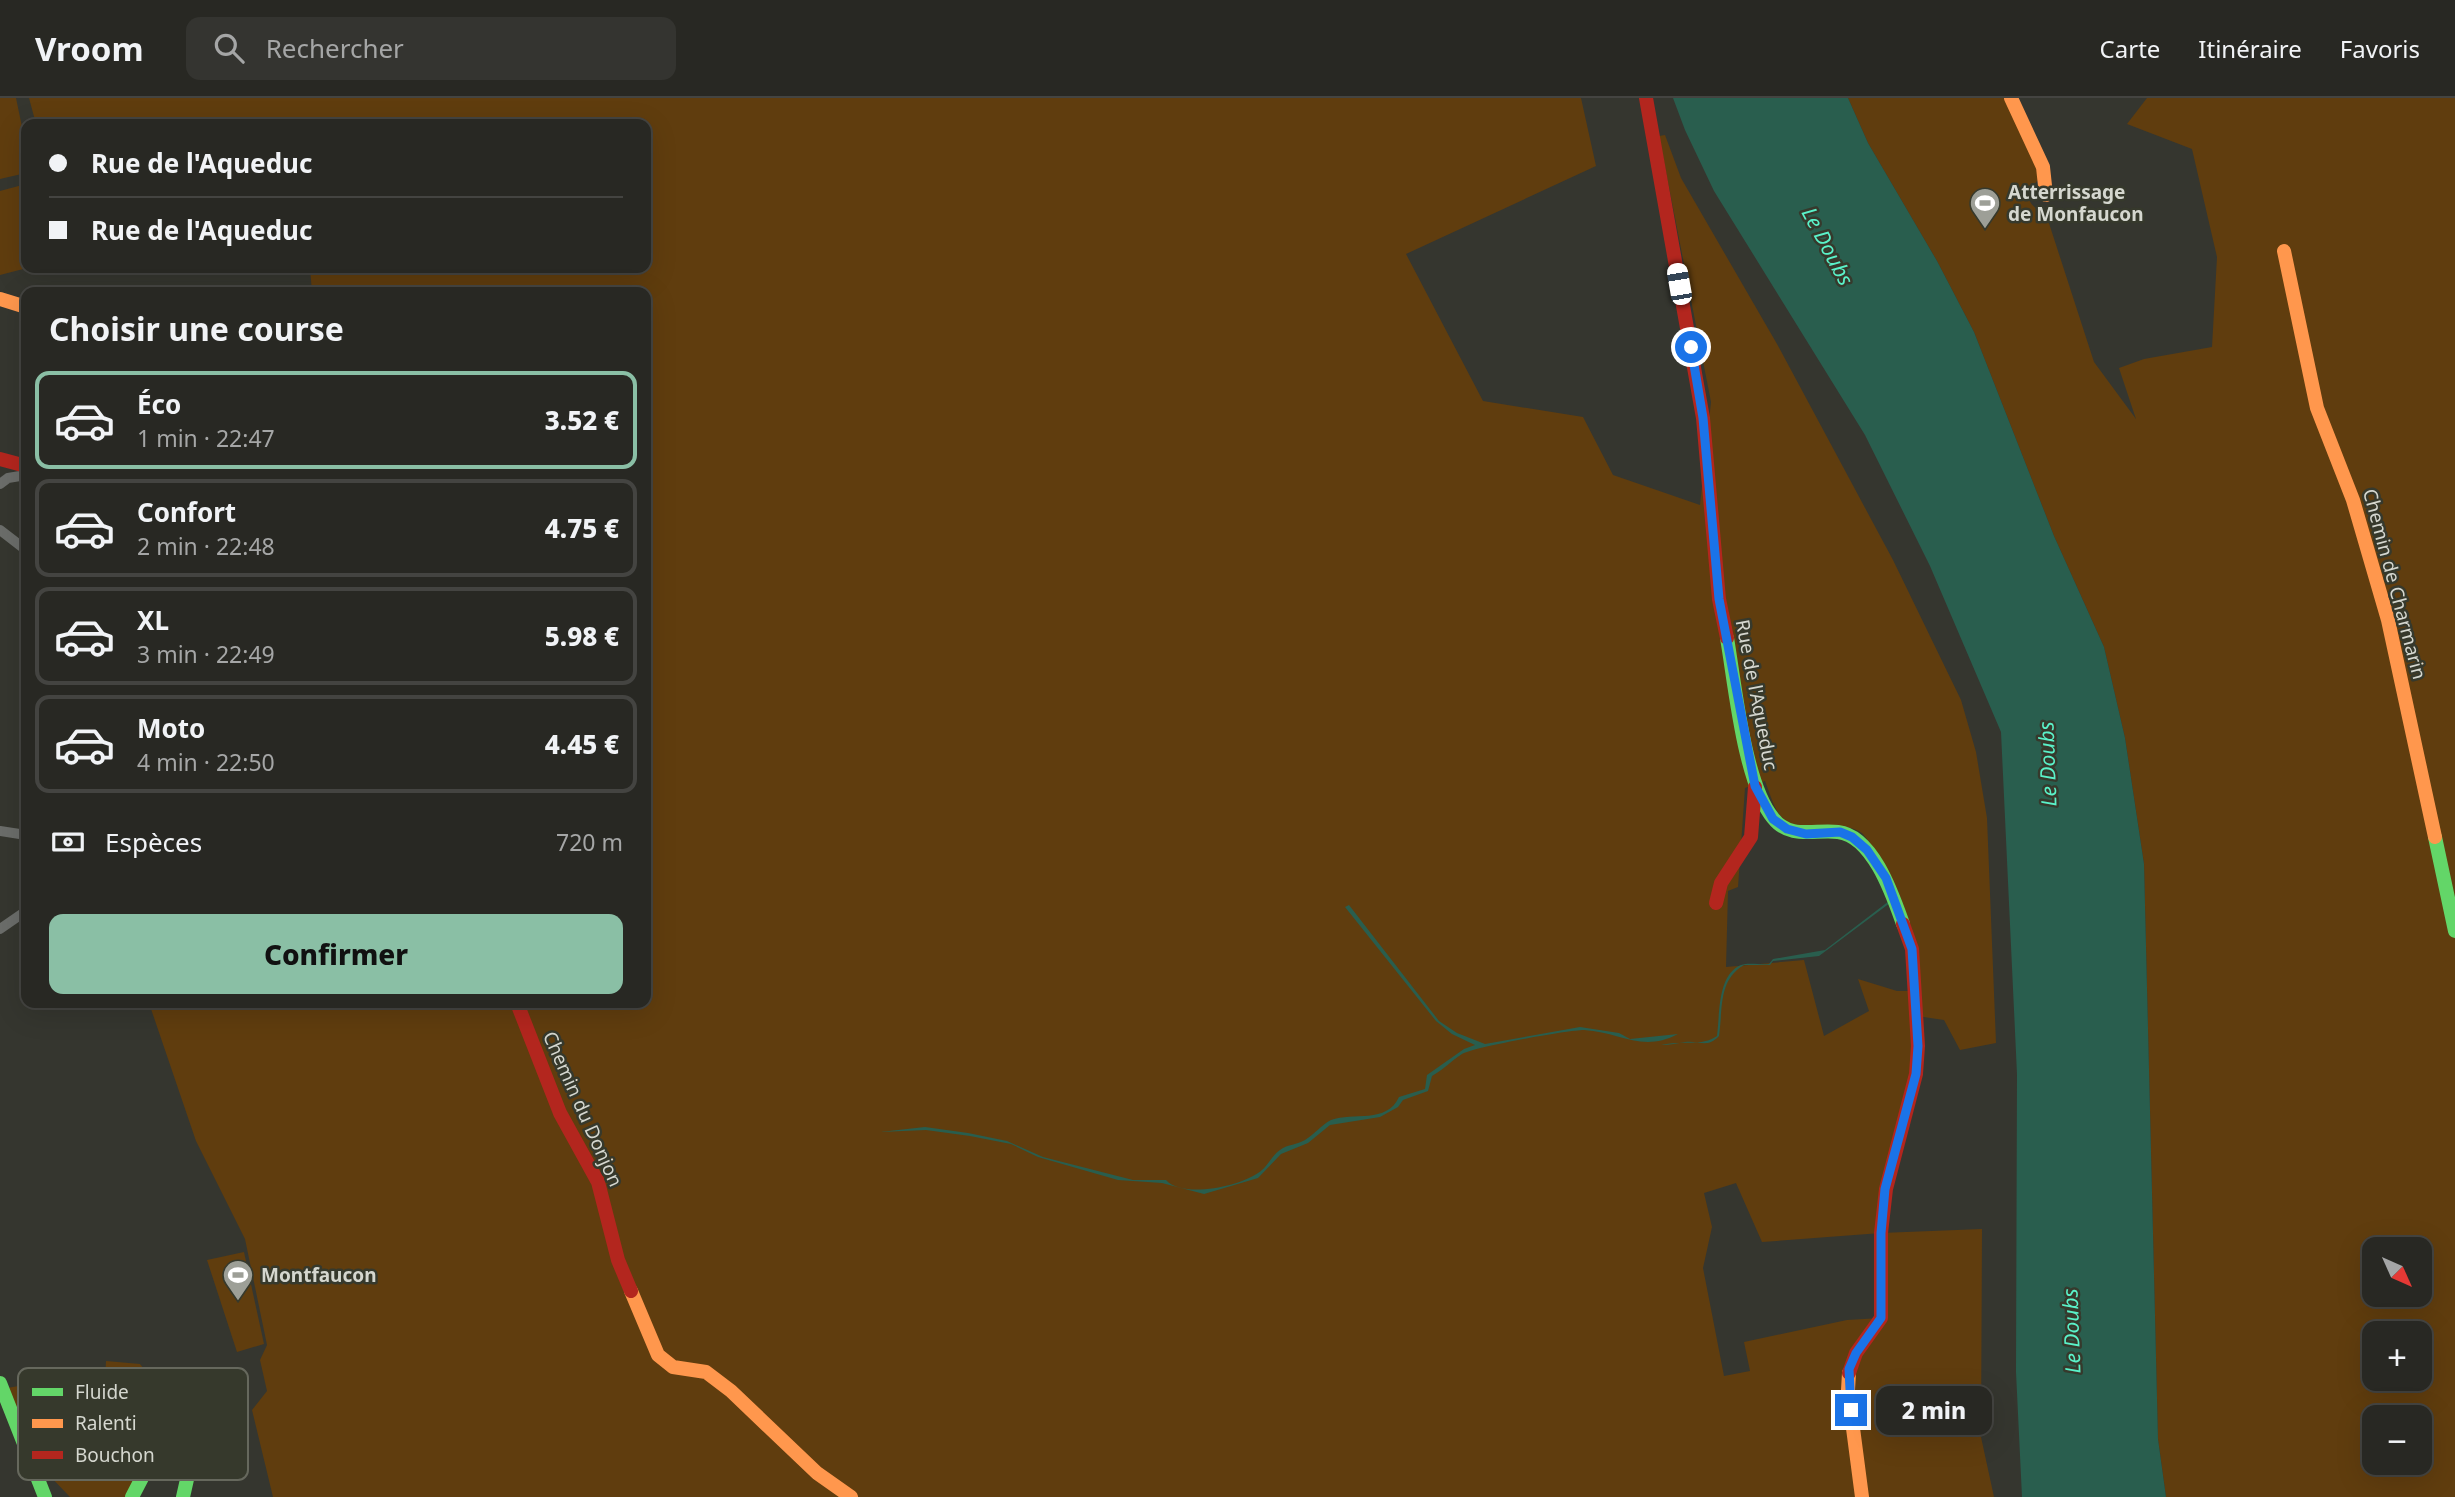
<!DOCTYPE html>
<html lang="fr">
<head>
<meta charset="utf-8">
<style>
  body { margin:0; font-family:"Noto Sans",sans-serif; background:#343430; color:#f1f3f6; height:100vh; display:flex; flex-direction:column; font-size:26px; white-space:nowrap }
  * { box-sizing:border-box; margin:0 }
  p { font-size:23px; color:#a5a6a6 }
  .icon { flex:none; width:38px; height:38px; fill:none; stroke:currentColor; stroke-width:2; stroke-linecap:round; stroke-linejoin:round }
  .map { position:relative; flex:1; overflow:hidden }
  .side { position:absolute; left:21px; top:189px; width:630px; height:721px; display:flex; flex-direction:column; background:#282823; border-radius:14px; box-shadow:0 7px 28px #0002,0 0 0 2px #444441 }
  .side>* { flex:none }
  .hud { position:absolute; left:21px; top:21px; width:630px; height:154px; border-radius:14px; box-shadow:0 7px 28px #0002,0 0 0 2px #444441; display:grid; align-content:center; height:154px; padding:0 28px; background:#282823 }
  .needle { width:46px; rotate:135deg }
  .controls { position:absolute; left:2362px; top:1139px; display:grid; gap:14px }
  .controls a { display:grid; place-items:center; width:70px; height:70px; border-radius:14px; background:#282823; box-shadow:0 7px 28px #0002,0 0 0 2px #444441; font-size:35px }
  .end { position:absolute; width:32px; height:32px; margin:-16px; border:9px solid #1a73e8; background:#fff; box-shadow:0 0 0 4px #fff }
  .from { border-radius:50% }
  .bubble { position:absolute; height:49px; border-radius:14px; background:#282823; box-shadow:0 7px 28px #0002,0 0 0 2px #444441; font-size:23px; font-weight:800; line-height:49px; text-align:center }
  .car { position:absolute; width:21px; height:42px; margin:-21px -10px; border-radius:9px; box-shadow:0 0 5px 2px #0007; background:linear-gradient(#fff 24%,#345 0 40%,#fff 0 76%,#345 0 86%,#fff 0) }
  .hud b { display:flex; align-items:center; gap:24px; height:66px; font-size:26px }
  .hud b+b { border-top:2px solid #444441 }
  .hud i { width:18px; height:18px; background:#f1f3f6 }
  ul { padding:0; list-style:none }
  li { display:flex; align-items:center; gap:21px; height:98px; margin:0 14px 10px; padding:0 14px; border:4px solid #444441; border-radius:14px }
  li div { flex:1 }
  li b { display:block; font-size:26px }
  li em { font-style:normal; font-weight:800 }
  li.active { border-color:#8abfa5 }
  li>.icon { width:63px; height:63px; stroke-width:1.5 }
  h2 { padding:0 28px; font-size:32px; line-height:84px }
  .pay { display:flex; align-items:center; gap:18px; height:77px; padding:0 28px; font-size:26px }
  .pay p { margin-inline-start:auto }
  .primary-button { display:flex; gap:14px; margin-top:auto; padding:14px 28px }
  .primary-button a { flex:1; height:80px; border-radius:14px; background:#8abfa5; color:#111; font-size:28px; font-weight:800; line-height:80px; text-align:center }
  header { display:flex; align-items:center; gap:42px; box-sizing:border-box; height:98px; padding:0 35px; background:#282823; border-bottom:2px solid #444441 }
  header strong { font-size:33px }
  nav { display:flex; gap:38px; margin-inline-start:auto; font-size:24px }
  .search { width:490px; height:63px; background:#343430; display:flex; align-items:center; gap:18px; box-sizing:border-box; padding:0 24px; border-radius:14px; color:#a5a6a6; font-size:26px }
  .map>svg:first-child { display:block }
</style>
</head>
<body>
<header>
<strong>Vroom</strong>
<div class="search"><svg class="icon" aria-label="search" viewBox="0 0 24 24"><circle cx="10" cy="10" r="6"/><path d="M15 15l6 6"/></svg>Rechercher</div>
<nav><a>Carte</a><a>Itinéraire</a><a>Favoris</a></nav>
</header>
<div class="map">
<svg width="2455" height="1399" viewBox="0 0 2455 1399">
  <rect width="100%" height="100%" fill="#35362f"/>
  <g fill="#603d0e" fill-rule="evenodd">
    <polygon points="0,0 16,0 26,48 26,75 0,81"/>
    <path d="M 29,0 L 1581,0 L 1596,68 L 1406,156 L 1483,303 L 1583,319 L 1613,377 L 1700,407 L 1711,304 L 1659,38 L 1665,37 L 1681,80 L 1777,246 L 1893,462 L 1961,602 L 1976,654 L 1987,720 L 1996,945 L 1960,952 L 1944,922 L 1917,918 L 1918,948 L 1881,1135 L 1982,1131 L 1981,1339 L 1994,1399 L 273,1399 L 252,1312 L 267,1293 L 260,1262 L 267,1247 L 245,1141 L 196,1043 L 149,905 L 646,905 L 646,194 L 312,194 L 310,170 L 646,170 L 646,26 L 36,26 ZM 1765,683 C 1769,693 1772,704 1777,713 C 1795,743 1838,718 1862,735 C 1866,739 1871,747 1874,752 C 1908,797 1913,839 1919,893 L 1897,893 L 1858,881 L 1869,913 L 1824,938 L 1804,862 L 1726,869 L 1728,793 L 1738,789 L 1745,690 ZM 1736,1085 L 1762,1144 L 1881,1135 L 1881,1220 L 1847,1222 L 1744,1244 L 1750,1273 L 1724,1278 L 1703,1170 L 1712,1129 L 1704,1095 Z"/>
    <path d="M 1848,0 L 2013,0 L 2040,79 L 2027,96 C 2030,107 2035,111 2046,116 L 2094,264 L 2136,321 L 2119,270 L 2144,261 L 2212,249 L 2217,159 L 2192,51 L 2127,26 L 2147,0 L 2455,0 L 2455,1399 L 2166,1399 L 2158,1341 L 2144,766 L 2125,640 L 2104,549 L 2054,438 L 1974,234 L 1937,163 L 1868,45 ZM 2375,1152 L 2420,1152 L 2420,1197 L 2375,1197 ZM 2375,1236 L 2420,1236 L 2420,1281 L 2375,1281 ZM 2375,1320 L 2420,1320 L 2420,1365 L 2375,1365 Z"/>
    <polygon points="26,86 27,170 0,177 0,93"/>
    <polygon points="244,1154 264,1246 237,1254 207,1162"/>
    <polygon points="106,1263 140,1266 165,1298 157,1349 132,1399 70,1399 26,1353 2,1291 67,1279 103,1320"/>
  </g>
  <g fill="#295e4e">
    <polygon points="1673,0 1848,0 1868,45 1937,163 1974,234 2054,438 2104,549 2125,640 2144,766 2158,1341 2166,1399 2022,1399 2016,1274 2017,976 2001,634 1930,468 1865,337 1714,93 1685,32"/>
    <path d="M 1889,803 L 1890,805 L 1819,858 L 1773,863 L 1770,867 L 1744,867 C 1718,882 1723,911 1719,938 C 1707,951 1699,942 1685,944 C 1678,945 1670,947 1661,947 C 1681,942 1702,949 1717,938 C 1720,916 1717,877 1741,867 C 1748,864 1761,867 1769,866 L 1773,861 L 1825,852 Z"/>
    <path d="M 1349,807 L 1439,923 L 1457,935 L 1485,946 L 1580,929 L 1619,935 L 1630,941 L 1678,936 C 1642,955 1620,934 1584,932 C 1568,932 1474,949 1462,956 C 1451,963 1443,972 1432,978 L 1428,993 L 1403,1002 L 1398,1009 L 1380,1019 L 1330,1027 L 1308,1045 L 1281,1056 L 1258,1080 L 1204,1096 L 1162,1085 L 1118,1082 L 1038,1059 L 1011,1046 L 970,1038 L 926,1032 L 880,1034 L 925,1029 L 968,1035 L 1007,1043 L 1043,1059 L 1133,1082 L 1166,1082 C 1183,1101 1240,1088 1258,1075 C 1268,1069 1271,1058 1280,1052 C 1288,1046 1297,1047 1305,1042 C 1315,1036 1321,1027 1331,1022 C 1353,1014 1387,1026 1399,999 L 1425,991 L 1427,977 L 1464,951 L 1475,947 L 1452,936 L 1436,923 L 1345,809 Z"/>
  </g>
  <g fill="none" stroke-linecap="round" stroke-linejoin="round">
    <g stroke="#6b6d6a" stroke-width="10">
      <polyline points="0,386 8,380 26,377"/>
      <polyline points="0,432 26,452"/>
      <polyline points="0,733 26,737"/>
      <polyline points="0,831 26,813"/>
      <polyline points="195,1307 234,1303 240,1323"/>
    </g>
    <g stroke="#63d668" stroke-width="14">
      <path d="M 1727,540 C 1735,586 1744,685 1773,720 C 1790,742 1815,731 1838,734 C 1873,738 1893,798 1903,826"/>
      <polyline points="2435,739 2455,833"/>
      <polyline points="0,1285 45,1399"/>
      <polyline points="132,1399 158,1349 194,1307 202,1309 210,1319 209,1327 195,1346 183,1399"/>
    </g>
    <g stroke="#ff974d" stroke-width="14">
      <polyline points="2011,0 2043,69 2046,97"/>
      <polyline points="2284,153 2317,310 2353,402 2388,522 2435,739"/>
      <polyline points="0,201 26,209"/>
      <polyline points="631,1193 658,1257 673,1269 706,1274 731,1293 817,1375 851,1399"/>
      <polyline points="1849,1275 1848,1292 1862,1399"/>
    </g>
    <g stroke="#b3261e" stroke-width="14">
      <polyline points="1646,0 1703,320 1719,501 1727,540"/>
      <polyline points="0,361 26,368"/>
      <polyline points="1716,805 1721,785 1751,739 1755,689"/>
      <polyline points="517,905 560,1015 598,1084 618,1162 631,1193"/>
      <polyline points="1849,1275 1856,1255 1881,1220 1881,1135 1886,1091 1916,976 1918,948 1912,851 1903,826"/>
    </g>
  </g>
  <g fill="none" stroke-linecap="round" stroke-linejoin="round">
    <polyline stroke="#1a73e8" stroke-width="9" points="1691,249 1703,320 1719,501 1755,688 1773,721 1787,731 1806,736 1840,734 1852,739 1867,752 1886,780 1912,851 1918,948 1916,976 1885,1091 1881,1135 1881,1220 1856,1255 1849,1271 1851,1312"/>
  </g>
  <defs>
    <g id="stadium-pin" transform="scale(1.575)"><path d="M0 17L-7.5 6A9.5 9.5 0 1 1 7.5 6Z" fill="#9d9f97" stroke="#36392c"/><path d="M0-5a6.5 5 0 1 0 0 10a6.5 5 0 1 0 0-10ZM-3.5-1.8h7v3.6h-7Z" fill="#fff"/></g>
  </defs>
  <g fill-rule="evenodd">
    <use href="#stadium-pin" x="1985" y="105"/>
    <use href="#stadium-pin" x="238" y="1177"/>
  </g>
  <g text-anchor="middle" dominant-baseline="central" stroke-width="5" stroke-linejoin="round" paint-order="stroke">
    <g font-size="19" font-weight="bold" fill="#d5d7cf" stroke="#36392c" text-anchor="start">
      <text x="2008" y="94">Atterrissage<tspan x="2008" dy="22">de Monfaucon</tspan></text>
      <text x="261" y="1177">Montfaucon</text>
    </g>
    <g font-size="19" fill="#d5d7cf" stroke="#36392c">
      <text transform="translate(2395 486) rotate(75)">Chemin de Charmarin</text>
      <text transform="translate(1757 597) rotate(79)">Rue de l'Aqueduc</text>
      <text transform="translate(583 1011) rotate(66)">Chemin du Donjon</text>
    </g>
    <g font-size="21" font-style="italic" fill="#5af2c9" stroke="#36392c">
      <text transform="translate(1828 148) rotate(62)">Le Doubs</text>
      <text transform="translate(2047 666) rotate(-92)">Le Doubs</text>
      <text transform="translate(2071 1233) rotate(-92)">Le Doubs</text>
    </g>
  </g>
  <rect x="18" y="1270" width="230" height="112" rx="10" fill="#36392c" stroke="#66685d" stroke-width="2"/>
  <rect x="32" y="1290" width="31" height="8" fill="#63d668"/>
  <rect x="32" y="1321" width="31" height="9" fill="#ff974d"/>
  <rect x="32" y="1353" width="31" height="8" fill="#b3261e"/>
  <g font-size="19" fill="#d5d7cf">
    <text x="75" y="1301">Fluide</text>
    <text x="75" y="1332">Ralenti</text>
    <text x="75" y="1364">Bouchon</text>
  </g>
</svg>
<div class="controls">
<a><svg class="needle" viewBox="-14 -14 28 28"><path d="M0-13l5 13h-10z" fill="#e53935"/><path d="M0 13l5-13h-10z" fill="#a5a6a6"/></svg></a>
<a>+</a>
<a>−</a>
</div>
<i class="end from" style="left:1691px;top:249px"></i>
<i class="end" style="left:1851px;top:1312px"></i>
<div class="bubble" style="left:1876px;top:1288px;width:116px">2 min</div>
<i class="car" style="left:1679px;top:186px;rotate:350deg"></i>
<div class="hud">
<b><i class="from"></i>Rue de l'Aqueduc</b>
<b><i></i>Rue de l'Aqueduc</b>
</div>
<section class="side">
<h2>Choisir une course</h2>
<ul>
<li class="active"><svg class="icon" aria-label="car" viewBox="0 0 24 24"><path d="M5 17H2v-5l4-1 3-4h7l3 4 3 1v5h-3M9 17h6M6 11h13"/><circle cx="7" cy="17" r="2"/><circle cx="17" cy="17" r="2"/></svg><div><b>Éco</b><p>1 min · 22:47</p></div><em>3.52 €</em></li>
<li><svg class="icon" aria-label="car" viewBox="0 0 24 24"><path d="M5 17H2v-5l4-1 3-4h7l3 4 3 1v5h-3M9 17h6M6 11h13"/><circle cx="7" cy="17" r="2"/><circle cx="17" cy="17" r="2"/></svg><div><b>Confort</b><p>2 min · 22:48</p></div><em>4.75 €</em></li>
<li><svg class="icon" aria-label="car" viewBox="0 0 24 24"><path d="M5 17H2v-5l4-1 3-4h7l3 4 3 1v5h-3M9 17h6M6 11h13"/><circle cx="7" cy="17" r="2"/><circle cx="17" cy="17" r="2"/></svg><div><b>XL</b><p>3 min · 22:49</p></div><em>5.98 €</em></li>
<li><svg class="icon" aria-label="car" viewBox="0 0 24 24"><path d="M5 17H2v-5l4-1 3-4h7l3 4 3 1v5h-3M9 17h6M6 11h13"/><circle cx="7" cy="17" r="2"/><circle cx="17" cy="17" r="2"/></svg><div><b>Moto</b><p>4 min · 22:50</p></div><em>4.45 €</em></li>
</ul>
<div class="pay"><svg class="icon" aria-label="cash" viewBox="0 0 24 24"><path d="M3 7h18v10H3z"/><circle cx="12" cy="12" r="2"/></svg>Espèces<p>720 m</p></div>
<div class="primary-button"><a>Confirmer</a></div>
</section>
</div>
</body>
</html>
